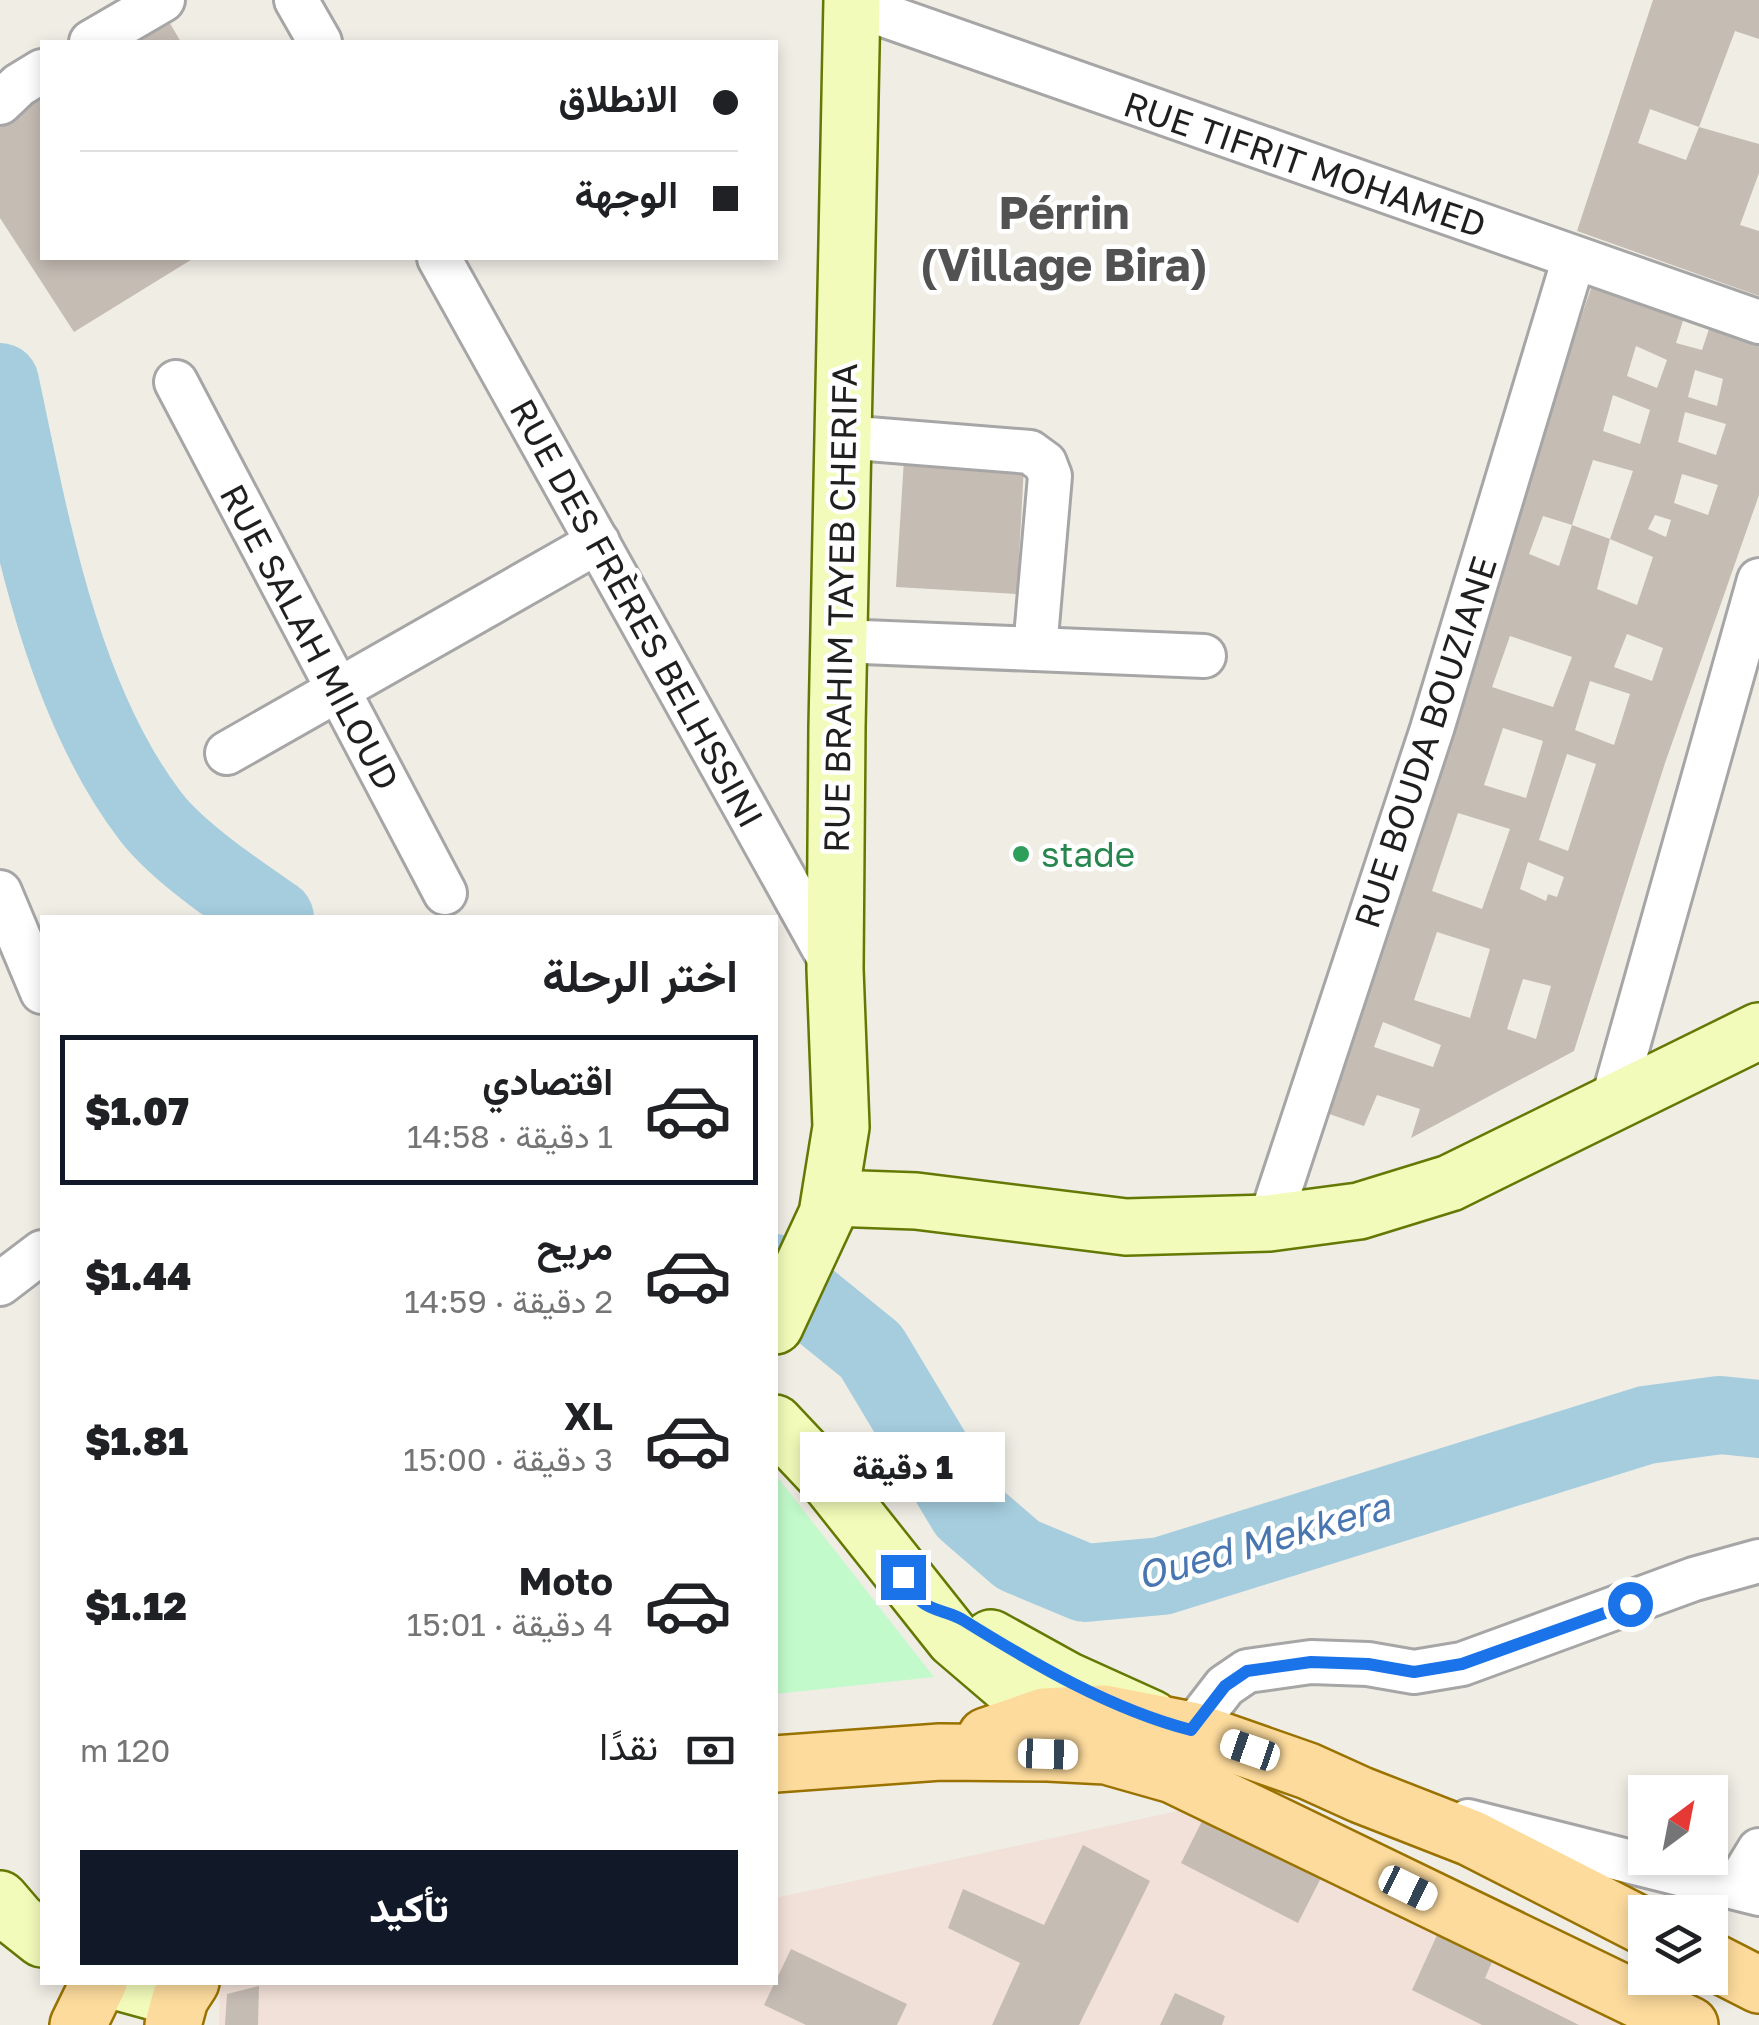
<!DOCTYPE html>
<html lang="ar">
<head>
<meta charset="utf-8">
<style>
  body { margin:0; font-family:"Golos Text",Vazirmatn,sans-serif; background:#f2f2f2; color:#202124; direction:rtl; height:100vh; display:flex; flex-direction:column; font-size:38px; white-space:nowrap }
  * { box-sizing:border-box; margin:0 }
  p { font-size:32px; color:#757577 }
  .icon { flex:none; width:55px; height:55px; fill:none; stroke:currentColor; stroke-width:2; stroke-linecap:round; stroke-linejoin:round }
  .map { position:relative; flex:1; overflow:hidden; direction:ltr }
  .sheet { position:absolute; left:40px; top:915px; width:738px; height:1070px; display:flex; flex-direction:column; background:#fff; border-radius:0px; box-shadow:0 5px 15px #0003; direction:rtl }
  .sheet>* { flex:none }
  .top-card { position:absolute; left:40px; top:40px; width:738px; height:220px; border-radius:0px; box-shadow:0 5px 15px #0003; direction:rtl; display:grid; align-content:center; height:220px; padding:0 40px; background:#fff }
  .needle { width:65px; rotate:32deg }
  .buttons { position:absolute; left:1628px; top:1775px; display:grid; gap:20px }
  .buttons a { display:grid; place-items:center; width:100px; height:100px; border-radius:0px; background:#fff; box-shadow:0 5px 15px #0003; font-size:50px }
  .end { position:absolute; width:45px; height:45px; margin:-22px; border:12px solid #1a73e8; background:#fff; box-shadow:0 0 0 5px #fff }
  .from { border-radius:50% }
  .bubble { position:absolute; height:70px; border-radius:0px; background:#fff; box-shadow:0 5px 15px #0003; font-size:32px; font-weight:800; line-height:70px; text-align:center; direction:rtl }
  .car { position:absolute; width:30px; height:60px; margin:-30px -15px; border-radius:12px; box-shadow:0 0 8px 2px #0007; background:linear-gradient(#fff 24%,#345 0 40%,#fff 0 76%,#345 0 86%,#fff 0) }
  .top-card b { display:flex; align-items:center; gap:35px; height:95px; font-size:38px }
  .top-card b+b { border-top:2px solid #e0e0e0 }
  .top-card i { width:25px; height:25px; background:#202124 }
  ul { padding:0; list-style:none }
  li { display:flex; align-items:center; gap:30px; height:150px; margin:0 20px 15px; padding:0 20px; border:5px solid transparent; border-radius:0px }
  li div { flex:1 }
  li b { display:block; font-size:38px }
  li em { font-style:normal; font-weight:800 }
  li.on { border-color:#111827 }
  li>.icon { width:90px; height:90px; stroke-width:1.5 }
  h2 { padding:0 40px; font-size:45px; line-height:120px }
  .pay { display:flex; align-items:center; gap:25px; height:110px; padding:0 40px; font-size:38px }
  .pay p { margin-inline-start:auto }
  .action { display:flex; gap:20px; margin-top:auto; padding:20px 40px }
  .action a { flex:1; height:115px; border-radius:0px; background:#111827; color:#fff; font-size:40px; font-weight:800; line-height:115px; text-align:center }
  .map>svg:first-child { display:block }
</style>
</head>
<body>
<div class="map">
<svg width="1759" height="2025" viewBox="0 0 1759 2025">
  <rect width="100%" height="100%" fill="#f0ede5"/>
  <polygon fill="#f2e1d8" points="1196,1807 1626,2025 219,2025 220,1983 775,1982 775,1898"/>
  <polygon fill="#c2facb" points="775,1474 934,1677 775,1694"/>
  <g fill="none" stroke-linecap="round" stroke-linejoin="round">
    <g stroke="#a5cdde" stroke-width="78">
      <path d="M 0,382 C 30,524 61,700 151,817 C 178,852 237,892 275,918"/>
      <polyline points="775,1273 871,1351 967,1511 1018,1555 1085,1583 1162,1576 1646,1425 1720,1415 1759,1419"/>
    </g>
  </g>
  <g fill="#c5bcb4" fill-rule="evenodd">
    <path d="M 1653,0 L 1759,0 L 1759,39 L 1735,31 L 1699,127 L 1759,144 L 1759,173 L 1740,225 L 1759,231 L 1759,296 L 1577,231 ZM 1650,109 L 1699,127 L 1686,160 L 1638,143 Z"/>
    <polygon points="165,15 181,42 122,42"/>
    <polygon points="42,93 42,258 194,258 74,332 0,218 0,120"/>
    <path d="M 1596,274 L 1687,308 L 1676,343 L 1702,350 L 1713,317 L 1759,333 L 1759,495 L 1664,766 L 1574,1051 L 1411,1138 L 1420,1109 L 1377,1095 L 1364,1126 L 1309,1107 ZM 1636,346 L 1667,360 L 1657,388 L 1627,376 ZM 1695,370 L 1723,379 L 1717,406 L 1688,397 ZM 1613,395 L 1650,410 L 1640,444 L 1603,431 ZM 1685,412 L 1726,424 L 1716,455 L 1678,442 ZM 1593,460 L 1633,471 L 1610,539 L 1653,557 L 1637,605 L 1597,589 L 1610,539 L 1572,525 ZM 1682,474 L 1718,485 L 1708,515 L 1674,503 ZM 1655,515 L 1671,520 L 1666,537 L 1648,529 ZM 1543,516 L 1572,525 L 1559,566 L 1529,554 ZM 1627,634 L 1663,648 L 1652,681 L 1614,667 ZM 1510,636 L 1572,657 L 1553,707 L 1492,687 ZM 1590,681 L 1630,694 L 1614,745 L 1575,730 ZM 1503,728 L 1543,741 L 1526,798 L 1484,785 ZM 1567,754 L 1596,764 L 1568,851 L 1539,840 ZM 1458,813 L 1510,829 L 1482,909 L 1432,891 ZM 1528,862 L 1564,877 L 1557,897 L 1548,894 L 1546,901 L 1520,889 ZM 1437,932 L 1490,949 L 1470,1018 L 1414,1000 ZM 1523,979 L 1551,986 L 1536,1039 L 1507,1029 ZM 1383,1022 L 1441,1045 L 1433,1067 L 1374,1047 Z"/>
    <polygon points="904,459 1024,466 1017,594 896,587"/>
    <polygon points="1205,1815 1323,1874 1298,1923 1181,1863"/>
    <polygon points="1083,1845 1150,1881 1079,2025 992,2025 1020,1963 948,1928 963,1889 1044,1925"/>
    <polygon points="1438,1933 1492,1962 1485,1978 1579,2025 1482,2025 1412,1990"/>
    <polygon points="791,1949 907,2004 897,2025 806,2025 764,2005"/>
    <polygon points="259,1986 258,2025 225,2025 227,1994"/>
    <polygon points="1175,1993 1225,2016 1222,2025 1160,2025"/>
  </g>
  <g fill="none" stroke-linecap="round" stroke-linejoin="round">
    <g stroke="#a6a6a6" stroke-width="48">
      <g id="street">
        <polyline points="296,0 320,42"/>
        <polyline points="852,4 1759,322"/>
        <polyline points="91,42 163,0"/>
        <polyline points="0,103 19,85 42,71"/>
        <polyline points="439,258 835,969"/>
        <polyline points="176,382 445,893"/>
        <polyline points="843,437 1030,452 1045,463 1050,476 1035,649"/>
        <polyline points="839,641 1204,656"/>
        <polyline points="227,753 598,542"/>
        <polyline points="0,892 42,992"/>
        <polyline points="1611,1106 1759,580"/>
        <polyline points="1269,1223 1432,729 1574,258"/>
        <polyline points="0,1284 42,1252"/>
        <polyline points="1191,1730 1225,1686 1247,1671 1311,1662 1368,1664 1414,1672 1462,1664 1694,1579 1759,1561"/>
        <polyline points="1468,1821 1759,1894"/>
        <polyline points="1737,1886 1759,1850"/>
      </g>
    </g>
    <g stroke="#647903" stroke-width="60">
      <g id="secondary">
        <polyline points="831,1198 916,1201 1126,1227 1269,1223 1359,1211 1450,1183 1759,1031"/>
        <polyline points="775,1326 827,1214 841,1127 835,969 837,727 852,0"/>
        <polyline points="775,1423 823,1474 954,1639 1044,1716 1080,1739"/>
        <polyline points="991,1638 1067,1680 1151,1718"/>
        <polyline points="0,1899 18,1920 42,1939"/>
        <polyline points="118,1982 180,1999"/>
      </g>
    </g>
    <g stroke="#9a7200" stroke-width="60">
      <g id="primary">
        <polyline points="986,1736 1044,1716 1104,1713 1191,1730 1308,1771 1361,1795 1471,1838 1645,1927"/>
        <polyline points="775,1764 940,1752 1048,1753 1106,1756 1173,1775 1690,2025"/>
        <polyline points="1710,1960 1759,1985"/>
        <polyline points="78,2025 99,1982"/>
        <polyline points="173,2025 180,1999 191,1982"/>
      </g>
    </g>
    <use href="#street" stroke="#fff" stroke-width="42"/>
    <use href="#secondary" stroke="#f2fbb9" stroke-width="55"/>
    <use href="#primary" stroke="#fddb9d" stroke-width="55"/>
  </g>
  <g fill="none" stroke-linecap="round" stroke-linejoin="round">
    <path stroke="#1a73e8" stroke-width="12" d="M 903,1577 C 909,1585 914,1595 922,1602 C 932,1611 951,1612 963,1620 C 1034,1664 1110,1709 1191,1730 L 1225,1686 L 1247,1671 L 1311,1662 L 1368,1664 L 1414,1672 L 1462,1664 L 1630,1604"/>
  </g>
  <circle fill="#2e9e5b" stroke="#fff" stroke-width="4" cx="1021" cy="854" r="10"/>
  <g text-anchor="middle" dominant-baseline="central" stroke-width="9" stroke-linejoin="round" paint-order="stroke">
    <g font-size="35" fill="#1f1f1f" stroke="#fff">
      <text transform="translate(1305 164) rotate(19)">RUE TIFRIT MOHAMED</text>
      <text transform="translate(840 608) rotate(-89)">RUE BRAHIM TAYEB CHERIFA</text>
      <text transform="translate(637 613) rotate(61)">RUE DES FRÈRES BELHSSINI</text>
      <text transform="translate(310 637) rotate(62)">RUE SALAH MILOUD</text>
      <text transform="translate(1425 742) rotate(-72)">RUE BOUDA BOUZIANE</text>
    </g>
    <g font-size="35" fill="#27864d" stroke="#fff" text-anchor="start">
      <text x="1041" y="854">stade</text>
    </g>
    <g font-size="38" font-style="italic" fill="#4976b1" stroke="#fff">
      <text transform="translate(1263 1540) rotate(-16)">Oued Mekkera</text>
    </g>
    <g font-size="45" font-weight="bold" fill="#525252" stroke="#fff">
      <text x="1064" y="212">Pérrin<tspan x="1064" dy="52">(Village Bira)</tspan></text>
    </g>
  </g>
</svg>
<div class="buttons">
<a><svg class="needle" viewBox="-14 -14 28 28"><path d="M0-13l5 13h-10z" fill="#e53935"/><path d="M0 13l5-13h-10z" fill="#757577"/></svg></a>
<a><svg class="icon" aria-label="layers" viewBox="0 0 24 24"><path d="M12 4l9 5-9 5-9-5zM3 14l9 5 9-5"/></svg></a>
</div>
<i class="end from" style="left:1630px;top:1604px"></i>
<i class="end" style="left:903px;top:1577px"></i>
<div class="bubble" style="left:800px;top:1432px;width:205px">1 دقيقة</div>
<i class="car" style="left:1250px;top:1750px;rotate:289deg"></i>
<i class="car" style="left:1048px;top:1754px;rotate:92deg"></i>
<i class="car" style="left:1408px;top:1888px;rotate:116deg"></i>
<div class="top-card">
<b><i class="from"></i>الانطلاق</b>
<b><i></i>الوجهة</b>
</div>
<section class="sheet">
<h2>اختر الرحلة</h2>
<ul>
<li class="on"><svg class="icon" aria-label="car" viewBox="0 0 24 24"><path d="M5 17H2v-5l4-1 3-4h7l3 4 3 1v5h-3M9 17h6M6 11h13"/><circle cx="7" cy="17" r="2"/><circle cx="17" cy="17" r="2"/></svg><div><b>اقتصادي</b><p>1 دقيقة · 14:58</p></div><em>$1.07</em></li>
<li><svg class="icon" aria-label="car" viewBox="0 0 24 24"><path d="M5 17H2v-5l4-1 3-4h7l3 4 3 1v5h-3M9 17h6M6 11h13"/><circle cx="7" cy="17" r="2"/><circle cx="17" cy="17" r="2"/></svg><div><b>مريح</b><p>2 دقيقة · 14:59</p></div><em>$1.44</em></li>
<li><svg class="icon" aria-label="car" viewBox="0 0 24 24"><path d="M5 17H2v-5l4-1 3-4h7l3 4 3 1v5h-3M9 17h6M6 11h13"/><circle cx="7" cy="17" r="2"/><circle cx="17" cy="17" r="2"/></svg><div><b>XL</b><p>3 دقيقة · 15:00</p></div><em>$1.81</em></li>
<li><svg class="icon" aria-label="car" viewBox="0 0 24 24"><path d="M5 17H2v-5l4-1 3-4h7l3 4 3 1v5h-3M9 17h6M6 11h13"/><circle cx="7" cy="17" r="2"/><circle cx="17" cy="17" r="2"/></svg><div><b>Moto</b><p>4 دقيقة · 15:01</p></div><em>$1.12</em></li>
</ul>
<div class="pay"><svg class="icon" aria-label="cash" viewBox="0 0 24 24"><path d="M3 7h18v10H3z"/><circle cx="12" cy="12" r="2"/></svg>نقدًا<p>120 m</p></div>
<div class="action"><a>تأكيد</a></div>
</section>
</div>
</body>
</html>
